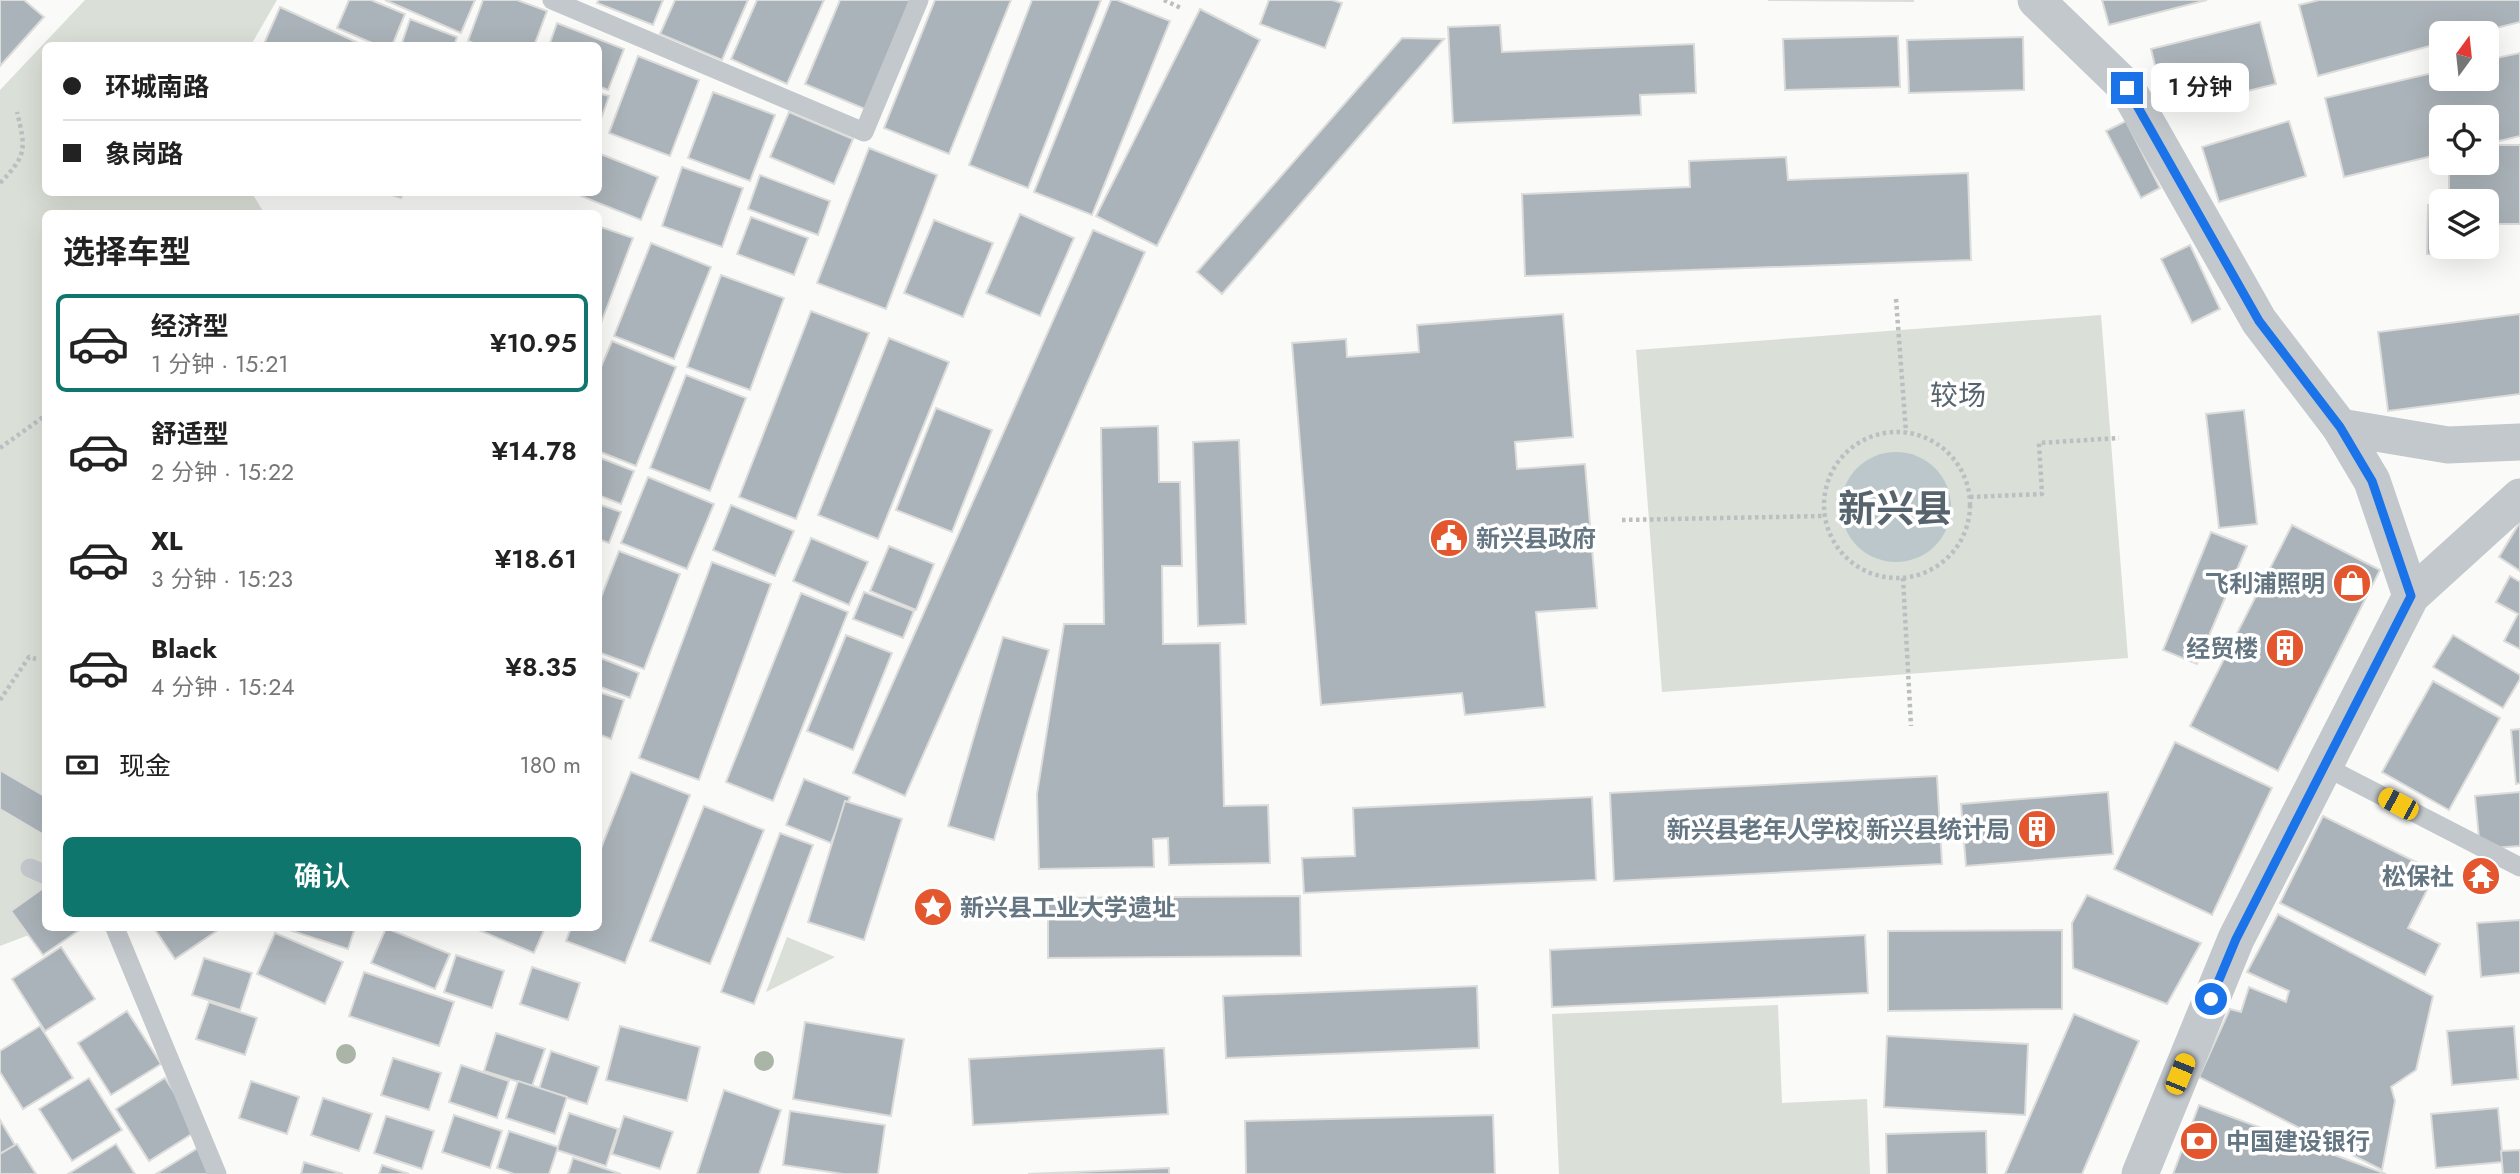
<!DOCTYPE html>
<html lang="zh">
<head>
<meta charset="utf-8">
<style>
  body { margin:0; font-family:Jost,"Noto Sans SC",sans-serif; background:#f6f6f6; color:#222; height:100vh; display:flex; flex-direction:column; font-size:26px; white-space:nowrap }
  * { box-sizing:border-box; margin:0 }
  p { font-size:23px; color:#767676 }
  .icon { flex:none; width:38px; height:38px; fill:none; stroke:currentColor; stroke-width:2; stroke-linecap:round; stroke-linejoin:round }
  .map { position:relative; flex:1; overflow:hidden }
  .side { position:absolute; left:42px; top:210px; width:560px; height:721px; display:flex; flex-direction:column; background:#fff; border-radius:10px; box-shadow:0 7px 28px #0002 }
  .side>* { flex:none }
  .top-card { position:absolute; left:42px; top:42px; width:560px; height:154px; border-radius:10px; box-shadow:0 7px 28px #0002; display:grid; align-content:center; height:154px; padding:0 21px; background:#fff }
  .needle { width:46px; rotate:15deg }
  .buttons { position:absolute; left:2429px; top:21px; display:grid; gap:14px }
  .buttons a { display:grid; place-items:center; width:70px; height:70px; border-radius:10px; background:#fff; box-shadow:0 7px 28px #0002; font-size:35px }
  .end { position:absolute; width:32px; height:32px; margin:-16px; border:9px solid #1a73e8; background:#fff; box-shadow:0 0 0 4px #fff }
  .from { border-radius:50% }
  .bubble { position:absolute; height:49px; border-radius:10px; background:#fff; box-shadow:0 7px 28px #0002; font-size:23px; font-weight:600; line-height:49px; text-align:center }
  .car { position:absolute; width:21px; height:42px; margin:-21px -10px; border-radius:9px; box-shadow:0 0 5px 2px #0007; background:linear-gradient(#f5c518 24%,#345 0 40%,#f5c518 0 76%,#345 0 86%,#f5c518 0) }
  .top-card b { display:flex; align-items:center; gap:24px; height:66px; font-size:26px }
  .top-card b+b { border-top:2px solid #e0e0e0 }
  .top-card i { width:18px; height:18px; background:#222 }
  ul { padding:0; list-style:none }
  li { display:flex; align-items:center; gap:21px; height:98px; margin:0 14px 10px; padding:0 7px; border:4px solid transparent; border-radius:10px }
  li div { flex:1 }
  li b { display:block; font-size:26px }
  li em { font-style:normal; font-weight:600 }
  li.current { border-color:#0f766e }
  li>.icon { width:63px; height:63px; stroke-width:1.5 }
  h2 { padding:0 21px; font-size:32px; line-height:84px }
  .pay { display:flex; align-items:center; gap:18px; height:77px; padding:0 21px; font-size:26px }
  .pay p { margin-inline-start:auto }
  .primary-button { display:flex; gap:14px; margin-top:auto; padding:14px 21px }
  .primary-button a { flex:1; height:80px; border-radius:10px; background:#0f766e; color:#fff; font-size:28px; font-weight:600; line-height:80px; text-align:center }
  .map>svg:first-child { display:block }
</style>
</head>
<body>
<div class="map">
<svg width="2520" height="1174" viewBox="0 0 2520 1174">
  <rect width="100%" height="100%" fill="#fafaf8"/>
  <g fill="#dadfd7">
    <polygon points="85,0 277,0 251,45 46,46 46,192 252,193 264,213 46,214 47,928 0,946 0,90"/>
    <polygon points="2101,315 2128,658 1662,692 1636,350"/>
    <polygon points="787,937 835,957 766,992"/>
    <polygon points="1778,1005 1782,1103 1867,1099 1870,1174 1559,1174 1552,1014"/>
  </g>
  <circle fill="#bbc7cb" cx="1896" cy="507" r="55"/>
  <g fill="#aab3b9" stroke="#dcdcda" stroke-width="2">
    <polygon points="0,0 24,0 44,17 0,66"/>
    <polygon points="349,0 371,0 405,14 392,46 379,46 337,28"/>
    <polygon points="385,0 475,0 461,33"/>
    <polygon points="483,0 517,0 547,11 534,46 481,46 468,41"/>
    <polygon points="599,0 663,0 653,25 597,3"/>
    <polygon points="675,0 748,0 722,60 660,34"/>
    <polygon points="757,0 824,0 787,84 731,59"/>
    <polygon points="840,0 911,0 865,109 805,84"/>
    <polygon points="935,0 1011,0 949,154 884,128"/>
    <polygon points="1032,0 1101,0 1028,188 969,165"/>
    <polygon points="1111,0 1117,0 1170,21 1092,215 1034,192"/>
    <polygon points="1269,0 1332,0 1342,3 1325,48 1260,24"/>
    <polygon points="1768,0 1913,0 1913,1"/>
    <polygon points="2102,0 2207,0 2109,25"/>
    <polygon points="2319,0 2520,0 2520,22 2477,33 2441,33 2441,43 2318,76 2299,5"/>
    <polygon points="280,7 365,46 263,46"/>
    <polygon points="1200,9 1260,40 1157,246 1096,216"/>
    <polygon points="410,19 457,37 454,46 401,46"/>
    <polygon points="2260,22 2276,84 2166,111 2151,49"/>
    <polygon points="557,23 624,49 608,90 598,86 598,46 549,46"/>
    <polygon points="1500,25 1502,52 1694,44 1696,93 1640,95 1641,115 1453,123 1448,27"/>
    <polygon points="1898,36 1900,87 1785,90 1783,39"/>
    <polygon points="2023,37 2024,90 1909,93 1907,40"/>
    <polygon points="1402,38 1444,39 1222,294 1197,272"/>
    <polygon points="2520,53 2520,136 2487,144 2487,117 2441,117 2441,154 2344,177 2325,98 2441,71 2441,79 2487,79 2487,60"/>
    <polygon points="638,56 699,80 670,156 609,133"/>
    <polygon points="713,92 775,115 750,181 688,158"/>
    <polygon points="598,93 609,96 598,128"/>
    <polygon points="789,112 853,139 834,184 770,157"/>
    <polygon points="2126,121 2160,188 2141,198 2106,131"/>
    <polygon points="2289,121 2306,176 2219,202 2202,147"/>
    <polygon points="2487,145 2520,145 2520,224 2487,224 2487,201 2449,201 2449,163 2487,163"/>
    <polygon points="869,148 937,175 886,309 817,283"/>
    <polygon points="598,153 658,177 641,220 581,196 582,192 598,192"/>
    <polygon points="1786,157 1788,180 1968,173 1971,260 1525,276 1522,194 1690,187 1689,161"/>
    <polygon points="682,167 743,188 722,247 662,226"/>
    <polygon points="760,175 830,201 818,235 748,209"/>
    <polygon points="383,192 403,192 401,198"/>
    <polygon points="2441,204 2441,247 2478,247 2478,255 2427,254 2428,205"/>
    <polygon points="1020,214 1074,238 1040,316 986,293"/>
    <polygon points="751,217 808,238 794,275 737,254"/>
    <polygon points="934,220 993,243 963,317 904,293"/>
    <polygon points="598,226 633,238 598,331"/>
    <polygon points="1093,230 1145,252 905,796 853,773"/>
    <polygon points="651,243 711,267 674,359 614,336"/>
    <polygon points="2190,245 2220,309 2192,323 2161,259"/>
    <polygon points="721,275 784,298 750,390 687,367"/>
    <polygon points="811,311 869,333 796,519 739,497"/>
    <polygon points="1563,314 1573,437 1515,442 1517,469 1585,464 1597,608 1536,612 1545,707 1465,715 1462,693 1321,705 1292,343 1346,339 1347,357 1419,352 1417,325"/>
    <polygon points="2520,314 2520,394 2388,411 2378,332"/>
    <polygon points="889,338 949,362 878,539 818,515"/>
    <polygon points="612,341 676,367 636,466 598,451 598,374"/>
    <polygon points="686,375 746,398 710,491 650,468"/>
    <polygon points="936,408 992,430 952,532 896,510"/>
    <polygon points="2244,410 2257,524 2219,528 2206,414"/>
    <polygon points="1158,426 1159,482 1180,482 1182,566 1162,566 1163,644 1220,643 1224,806 1268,805 1270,863 1169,865 1168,838 1153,839 1154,867 1039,869 1037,794 1064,624 1104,624 1101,428"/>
    <polygon points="1239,440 1246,624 1198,626 1193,442"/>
    <polygon points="598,457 634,471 621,504 598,495"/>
    <polygon points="648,477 714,504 687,569 621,543"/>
    <polygon points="598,504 621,512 609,543 598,539"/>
    <polygon points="731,505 794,531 775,576 713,550"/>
    <polygon points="2520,522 2520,571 2499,557"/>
    <polygon points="2292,525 2380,570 2278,771 2190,726"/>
    <polygon points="2211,532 2247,546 2197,664 2163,650"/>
    <polygon points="811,538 868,562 849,605 793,581"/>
    <polygon points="889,546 934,564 916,610 870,591"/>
    <polygon points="619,551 680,574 644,669 598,652 598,605"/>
    <polygon points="712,562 771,584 699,780 639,758"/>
    <polygon points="2510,576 2520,582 2520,649 2504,641 2518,614 2496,602"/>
    <polygon points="864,592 914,611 903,638 853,619"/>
    <polygon points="801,593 848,612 773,801 726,782"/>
    <polygon points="846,635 892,653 853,750 807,731"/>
    <polygon points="2453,635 2520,675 2520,679 2503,708 2433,667"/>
    <polygon points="1003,637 1049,650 994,840 948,826"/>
    <polygon points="598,657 639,673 630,698 598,686"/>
    <polygon points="2433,681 2500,718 2449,810 2382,772"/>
    <polygon points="598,692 624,700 611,739 598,734"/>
    <polygon points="2520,729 2520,783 2516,784 2511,730"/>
    <polygon points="2175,742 2272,788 2212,915 2114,869"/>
    <polygon points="0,770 46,797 44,835 0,809"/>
    <polygon points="631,772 690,795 625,963 566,941 571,928 598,928 598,856"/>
    <polygon points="1937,776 1942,864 1614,881 1610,793"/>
    <polygon points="804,779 850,797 831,843 786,825"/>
    <polygon points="2108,792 2113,854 1966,866 1961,804"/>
    <polygon points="2520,792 2520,846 2480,849 2475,796"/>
    <polygon points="1592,797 1596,880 1304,893 1302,858 1355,856 1353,808"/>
    <polygon points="845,801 902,819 864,940 808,922"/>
    <polygon points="704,806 764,830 710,964 650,941"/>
    <polygon points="2323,816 2436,872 2408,928 2440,944 2425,975 2280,903"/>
    <polygon points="780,833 813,845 754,1004 721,992"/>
    <polygon points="46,886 46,928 76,928 78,931 43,955 11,911"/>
    <polygon points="2087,895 2201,943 2167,1004 2073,968 2072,923"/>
    <polygon points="1300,896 1301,956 1048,958 1048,898"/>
    <polygon points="2278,914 2433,996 2416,1070 2391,1087 2395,1101 2382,1170 2199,1077 2230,1009 2241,1012 2249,987 2286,1002 2289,991 2247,972"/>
    <polygon points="2520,920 2520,973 2481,977 2477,923"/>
    <polygon points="154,928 221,928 175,959"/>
    <polygon points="290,928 355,928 348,949 289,930"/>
    <polygon points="386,928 450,954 435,989 371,963"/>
    <polygon points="474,928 545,928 534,953"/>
    <polygon points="2062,930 2062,1009 1888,1011 1888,931"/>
    <polygon points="275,933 343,962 325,1004 257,974"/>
    <polygon points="1865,935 1868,993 1552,1007 1550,950"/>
    <polygon points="61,947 95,999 45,1031 12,979"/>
    <polygon points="456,955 504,971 492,1008 444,992"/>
    <polygon points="204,958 252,973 240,1010 192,995"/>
    <polygon points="532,967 580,983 568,1020 520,1004"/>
    <polygon points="364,972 454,1002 439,1046 349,1016"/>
    <polygon points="1477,986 1479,1048 1226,1058 1223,996"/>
    <polygon points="209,1002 257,1018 245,1055 196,1039"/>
    <polygon points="127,1011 161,1064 111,1095 78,1043"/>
    <polygon points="2074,1014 2139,1041 2082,1174 2005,1174"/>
    <polygon points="805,1022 904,1039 891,1116 793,1099"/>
    <polygon points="40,1026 73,1078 23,1109 0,1072 0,1051"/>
    <polygon points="620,1026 700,1047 687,1101 606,1080"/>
    <polygon points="2514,1026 2518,1079 2452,1085 2447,1031"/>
    <polygon points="496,1033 545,1049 532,1086 484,1071"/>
    <polygon points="1887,1036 2028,1044 2025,1115 1884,1107"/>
    <polygon points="1164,1048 1168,1114 973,1125 969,1059"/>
    <polygon points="551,1051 599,1067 587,1104 539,1089"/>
    <polygon points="393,1058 441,1073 429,1110 381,1095"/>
    <polygon points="461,1065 509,1081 497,1118 449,1102"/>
    <polygon points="89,1078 122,1130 72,1161 39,1109"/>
    <polygon points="165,1078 198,1130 149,1161 116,1109"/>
    <polygon points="251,1081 299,1097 287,1134 239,1118"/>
    <polygon points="518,1081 567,1097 555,1134 506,1118"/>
    <polygon points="724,1090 781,1110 759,1174 697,1174"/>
    <polygon points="323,1098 372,1114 359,1151 311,1135"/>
    <polygon points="2199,1105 2386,1174 2173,1174"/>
    <polygon points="2498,1108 2503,1162 2436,1168 2431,1114"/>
    <polygon points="790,1111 885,1125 878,1174 843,1174 783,1165"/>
    <polygon points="569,1113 618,1129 606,1166 557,1150"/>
    <polygon points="454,1115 502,1131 490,1168 442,1152"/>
    <polygon points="1493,1115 1495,1174 1246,1174 1245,1121"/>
    <polygon points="386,1116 434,1131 422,1169 374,1153"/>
    <polygon points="624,1116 673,1132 660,1169 612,1154"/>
    <polygon points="0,1120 15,1145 0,1154"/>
    <polygon points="509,1131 558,1147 549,1174 514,1174 497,1168"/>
    <polygon points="1986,1131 1987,1174 1887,1174 1886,1134"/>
    <polygon points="17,1144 36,1174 0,1174 0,1154"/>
    <polygon points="116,1144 135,1174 68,1174"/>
    <polygon points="198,1148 215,1174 156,1174"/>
    <polygon points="2520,1150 2520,1174 2503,1174 2501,1151"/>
    <polygon points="573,1158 621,1174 568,1174"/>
    <polygon points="304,1162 343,1174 301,1174"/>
    <polygon points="382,1165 409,1174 379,1174"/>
    <polygon points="1169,1168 1169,1174 1028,1174"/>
  </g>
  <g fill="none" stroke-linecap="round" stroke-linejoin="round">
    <g stroke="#bbbfc2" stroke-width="4.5" stroke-dasharray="3.5 3.5" stroke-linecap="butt">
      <polyline points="1164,0 1183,9"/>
      <path d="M 0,183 C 27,155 26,149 17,112"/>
      <polyline points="1896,299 1906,432"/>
      <circle cx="1897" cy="505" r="73"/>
      <polyline points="0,448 46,415"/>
      <polyline points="1970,497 2042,494 2039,443 2119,438"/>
      <polyline points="1622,520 1824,516"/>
      <polyline points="1903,578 1911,726"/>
      <polyline points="0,700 29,657 36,659"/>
    </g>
    <g stroke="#c3c8cc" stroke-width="19">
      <polyline points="552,0 864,132 919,0"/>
      <polyline points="2324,766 2520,867"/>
      <polyline points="30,868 46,875"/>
      <polyline points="115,928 217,1174"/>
    </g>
    <g stroke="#c3c8cc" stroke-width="37">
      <polyline points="2036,0 2127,88 2259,321 2340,427 2372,481 2411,596"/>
      <polyline points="2340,427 2448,445 2520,442"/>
      <polyline points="2140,1174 2236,939 2411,596 2520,497"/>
    </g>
  </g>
  <g fill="#aab4a7">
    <circle cx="346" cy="1054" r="10"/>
    <circle cx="764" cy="1061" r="10"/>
  </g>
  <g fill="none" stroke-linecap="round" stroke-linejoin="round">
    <polyline stroke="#1a73e8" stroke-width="9" points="2127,88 2259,321 2340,427 2372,481 2411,596 2236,939 2211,999"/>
  </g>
  <defs>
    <g id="civic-disc" transform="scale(2.0125)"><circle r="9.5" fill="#e4572e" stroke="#fff"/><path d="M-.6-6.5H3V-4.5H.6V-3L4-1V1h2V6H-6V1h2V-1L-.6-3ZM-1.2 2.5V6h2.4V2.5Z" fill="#fff"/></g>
    <g id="shop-disc" transform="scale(2.0125)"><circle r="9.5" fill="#e4572e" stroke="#fff"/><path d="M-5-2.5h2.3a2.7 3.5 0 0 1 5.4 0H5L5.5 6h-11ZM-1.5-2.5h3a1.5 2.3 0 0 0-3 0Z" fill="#fff"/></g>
    <g id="building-disc" transform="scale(2.0125)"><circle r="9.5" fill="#e4572e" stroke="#fff"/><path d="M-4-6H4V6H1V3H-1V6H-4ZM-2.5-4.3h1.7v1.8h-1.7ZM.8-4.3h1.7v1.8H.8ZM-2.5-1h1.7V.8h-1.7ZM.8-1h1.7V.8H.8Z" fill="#fff"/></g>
    <g id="temple-disc" transform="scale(2.0125)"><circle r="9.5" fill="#e4572e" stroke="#fff"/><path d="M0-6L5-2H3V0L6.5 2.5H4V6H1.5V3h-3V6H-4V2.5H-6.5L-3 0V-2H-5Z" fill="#fff"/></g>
    <g id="sight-disc" transform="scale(2.0125)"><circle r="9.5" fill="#e4572e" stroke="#fff"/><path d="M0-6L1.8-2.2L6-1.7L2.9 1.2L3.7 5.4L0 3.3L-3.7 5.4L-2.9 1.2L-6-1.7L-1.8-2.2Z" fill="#fff"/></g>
    <g id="bank-disc" transform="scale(2.0125)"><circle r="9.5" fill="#e4572e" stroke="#fff"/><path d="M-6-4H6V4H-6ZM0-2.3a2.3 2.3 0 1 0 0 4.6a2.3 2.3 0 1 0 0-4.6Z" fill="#fff"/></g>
  </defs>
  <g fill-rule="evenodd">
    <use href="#civic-disc" x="1449" y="538"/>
    <use href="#shop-disc" x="2352" y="583"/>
    <use href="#building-disc" x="2285" y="648"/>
    <use href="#building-disc" x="2037" y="829"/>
    <use href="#temple-disc" x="2481" y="876"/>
    <use href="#sight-disc" x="933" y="907"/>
    <use href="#bank-disc" x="2199" y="1141"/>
  </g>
  <g text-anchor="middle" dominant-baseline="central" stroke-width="7" stroke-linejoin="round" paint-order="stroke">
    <g font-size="24" font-weight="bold" fill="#657683" stroke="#fff" text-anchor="end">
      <text x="1476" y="538" text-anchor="start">新兴县政府</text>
      <text x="2325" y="583">飞利浦照明</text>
      <text x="2258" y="648">经贸楼</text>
      <text x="2010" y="829">新兴县老年人学校 新兴县统计局</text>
      <text x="2454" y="876">松保社</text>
      <text x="960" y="907" text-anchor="start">新兴县工业大学遗址</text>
      <text x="2226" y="1141" text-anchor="start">中国建设银行</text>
    </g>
    <g font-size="28" fill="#57646e" stroke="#fff">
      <text x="1958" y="395">较场</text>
    </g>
    <g font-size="38" font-weight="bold" fill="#57646e" stroke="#fff">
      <text x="1895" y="508">新兴县</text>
    </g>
  </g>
</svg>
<div class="buttons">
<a><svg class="needle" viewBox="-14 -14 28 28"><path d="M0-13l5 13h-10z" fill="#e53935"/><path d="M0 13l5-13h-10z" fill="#767676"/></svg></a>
<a><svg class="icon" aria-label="locate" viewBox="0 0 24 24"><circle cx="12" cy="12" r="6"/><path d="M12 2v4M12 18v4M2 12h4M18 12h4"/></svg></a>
<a><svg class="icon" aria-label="layers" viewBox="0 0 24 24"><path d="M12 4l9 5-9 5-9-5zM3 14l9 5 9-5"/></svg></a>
</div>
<i class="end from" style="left:2211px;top:999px"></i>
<i class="end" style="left:2127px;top:88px"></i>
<div class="bubble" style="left:2151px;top:63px;width:98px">1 分钟</div>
<i class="car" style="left:2398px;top:804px;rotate:298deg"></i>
<i class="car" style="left:2180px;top:1074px;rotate:22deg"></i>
<div class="top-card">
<b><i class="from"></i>环城南路</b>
<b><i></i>象岗路</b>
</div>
<section class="side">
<h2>选择车型</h2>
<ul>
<li class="current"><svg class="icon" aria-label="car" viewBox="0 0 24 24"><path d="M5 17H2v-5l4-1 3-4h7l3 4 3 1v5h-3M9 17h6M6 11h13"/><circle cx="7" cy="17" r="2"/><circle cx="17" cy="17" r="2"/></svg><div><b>经济型</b><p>1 分钟 · 15:21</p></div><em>¥10.95</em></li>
<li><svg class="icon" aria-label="car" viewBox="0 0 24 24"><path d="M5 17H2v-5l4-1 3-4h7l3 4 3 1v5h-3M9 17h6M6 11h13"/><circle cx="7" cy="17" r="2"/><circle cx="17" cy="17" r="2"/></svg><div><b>舒适型</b><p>2 分钟 · 15:22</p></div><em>¥14.78</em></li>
<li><svg class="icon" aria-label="car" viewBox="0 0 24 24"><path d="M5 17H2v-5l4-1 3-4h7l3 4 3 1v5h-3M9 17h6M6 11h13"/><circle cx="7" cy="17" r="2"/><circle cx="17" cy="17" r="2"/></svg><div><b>XL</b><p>3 分钟 · 15:23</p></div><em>¥18.61</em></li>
<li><svg class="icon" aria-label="car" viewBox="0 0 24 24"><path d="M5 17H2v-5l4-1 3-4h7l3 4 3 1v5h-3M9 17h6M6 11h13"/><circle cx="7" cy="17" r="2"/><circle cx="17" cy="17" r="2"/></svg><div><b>Black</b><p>4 分钟 · 15:24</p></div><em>¥8.35</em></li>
</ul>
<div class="pay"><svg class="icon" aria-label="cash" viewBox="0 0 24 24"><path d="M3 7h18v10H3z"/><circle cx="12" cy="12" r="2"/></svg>现金<p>180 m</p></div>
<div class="primary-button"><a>确认</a></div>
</section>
</div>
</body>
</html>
